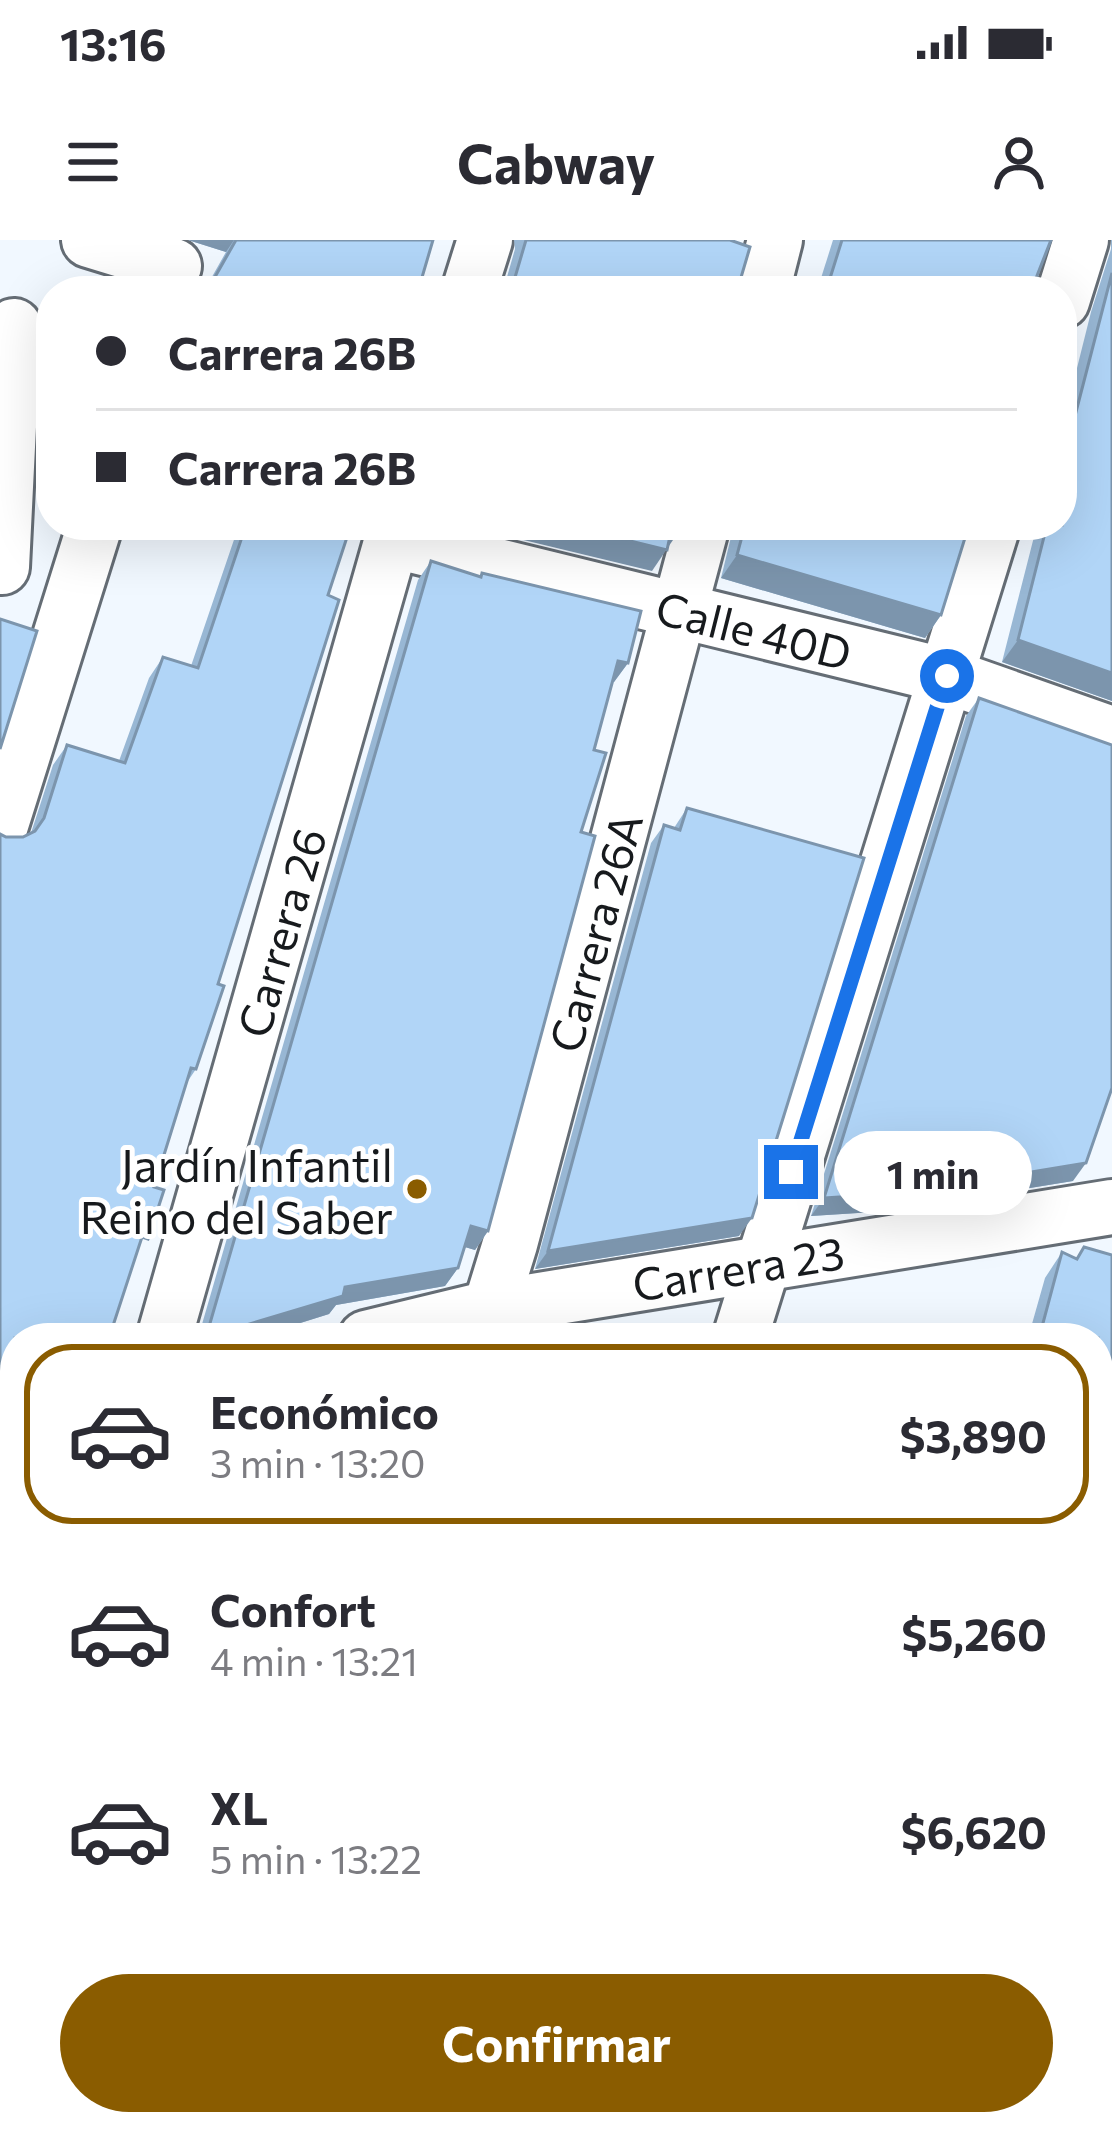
<!DOCTYPE html>
<html lang="es">
<head>
<meta charset="utf-8">
<style>
  body { margin:0; font-family:Commissioner,sans-serif; background:#f7f7f7; color:#2b2b33; height:100vh; display:flex; flex-direction:column; font-size:45px; white-space:nowrap }
  * { box-sizing:border-box; margin:0 }
  p { font-size:39px; color:#7c7c81 }
  .icon { flex:none; width:66px; height:66px; fill:none; stroke:currentColor; stroke-width:2; stroke-linecap:round; stroke-linejoin:round }
  .map { position:relative; flex:1; overflow:hidden }
  .side { position:absolute; left:0px; top:1083px; width:1113px; height:813px; display:flex; flex-direction:column; background:#fff; border-radius:48px 48px 0 0; box-shadow:0 12px 48px #0002 }
  .side>* { flex:none }
  .guide { position:absolute; left:36px; top:36px; width:1041px; height:264px; border-radius:48px; box-shadow:0 12px 48px #0002; display:grid; align-content:center; height:264px; padding:0 60px; background:#fff }
  .end { position:absolute; width:54px; height:54px; margin:-27px; border:15px solid #1a73e8; background:#fff; box-shadow:0 0 0 6px #fff }
  .from { border-radius:50% }
  .bubble { position:absolute; height:84px; border-radius:42px; background:#fff; box-shadow:0 12px 48px #0002; font-size:39px; font-weight:700; line-height:84px; text-align:center }
  .guide b { display:flex; align-items:center; gap:42px; height:114px; font-size:45px }
  .guide b+b { border-top:3px solid #e1e1e2 }
  .guide i { width:30px; height:30px; background:#2b2b33 }
  ul { padding:21px 0 0; list-style:none }
  li { display:flex; align-items:center; gap:36px; height:180px; margin:0 24px 18px; padding:0 36px; border:6px solid transparent; border-radius:48px }
  li div { flex:1 }
  li b { display:block; font-size:45px }
  li em { font-style:normal; font-weight:700 }
  li.selected { border-color:#8a5c00 }
  li>.icon { width:108px; height:108px; stroke-width:1.5 }
  .cta { display:flex; gap:24px; margin-top:auto; padding:24px 60px }
  .cta a { flex:1; height:138px; border-radius:72px; background:#8a5c00; color:#fff; font-size:48px; font-weight:700; line-height:138px; text-align:center }
  .status { display:flex; justify-content:space-between; align-items:center; height:84px; padding:0 60px; background:#fff; direction:ltr }
  .status svg { height:33px; fill:currentColor }
  header { display:flex; justify-content:space-between; align-items:center; height:156px; padding:0 60px; background:#fff; font-size:54px; font-weight:700 }
  .map>svg:first-child { display:block }
</style>
</head>
<body>
<div class="status"><b>13:16</b><svg viewBox="0 0 49 12"><path d="M0 12V9h3v3zM5 12V6h3v6zM10 12V3h3v9zM15 12V0h3v12zM26 1h20v11H26zM47 4h2v5h-2z"/></svg></div>
<header><svg class="icon" aria-label="menu" viewBox="0 0 24 24"><path d="M4 6h16M4 12h16M4 18h16"/></svg>Cabway<svg class="icon" aria-label="person" viewBox="0 0 24 24"><circle cx="12" cy="8" r="4"/><path d="M4 21q1-7 8-7t8 7"/></svg></header>
<div class="map">
<svg width="1112" height="1895" viewBox="0 0 1112 1895">
  <rect width="100%" height="100%" fill="#f1f8ff"/>
  <g fill="none" stroke-linecap="round" stroke-linejoin="round">
    <g stroke="#656d75" stroke-width="60">
      <g id="minor">
        <polyline points="89,0 174,26"/>
        <polyline points="469,51 485,0"/>
        <polyline points="762,51 775,0"/>
        <polyline points="1062,61 1081,0"/>
        <polyline points="391,300 947,436 1112,494"/>
        <polyline points="2,327 14,86"/>
        <polyline points="0,588 95,285"/>
        <polyline points="164,1098 396,285"/>
        <polyline points="366,1098 490,1068 1112,967"/>
        <polyline points="481,1098 510,1004 702,285"/>
        <polyline points="740,1098 993,285"/>
        <polyline points="1098,1231 1112,1235"/>
        <polyline points="0,1248 15,1239"/>
        <polyline points="1098,1364 1112,1310"/>
        <polyline points="0,1692 15,1641"/>
        <polyline points="985,1881 1030,1895"/>
        <polyline points="233,1895 237,1881"/>
        <polyline points="515,1895 519,1881"/>
        <polyline points="735,1895 739,1881"/>
      </g>
    </g>
    <use href="#minor" stroke="#fff" stroke-width="54"/>
  </g>
  <g fill="#98b7d4">
    <polygon points="188,0 433,0 418,51 204,51 226,12"/>
    <polygon points="514,0 730,0 737,51 503,51 515,9"/>
    <polygon points="833,0 1051,0 1031,51 817,51"/>
    <polygon points="1111,0 1112,0 1112,461 1002,422 1037,285 1062,285 1062,188 1091,72 1111,9"/>
    <polygon points="239,285 351,285 328,355 218,744 196,829 15,1098 15,1209 0,1212 6,597 23,597 31,593 53,525 67,505 119,521 149,438 163,417 191,426"/>
    <polygon points="732,285 969,285 941,375 925,398 721,338 732,293"/>
    <polygon points="431,321 479,336 482,333 628,423 614,442 613,442 594,510 581,592 488,991 475,1010 465,1007 458,1028 445,1046 336,1065 329,1074 252,1098 198,1098 418,340"/>
    <polygon points="979,458 1073,941 889,971 811,976 966,476"/>
    <polygon points="687,568 739,996 535,1029 651,603 664,585 674,588"/>
    <polygon points="1084,1007 1098,1098 1028,1098 1045,1038 1062,1012 1076,1019"/>
    <polygon points="1112,1494 1112,1895 1060,1895 1060,1887 1057,1881 1098,1881 1098,1539"/>
    <polygon points="15,1868 15,1881 216,1881 222,1895 8,1895"/>
    <polygon points="268,1881 373,1881 368,1895 265,1895"/>
    <polygon points="552,1881 718,1881 725,1895 547,1895"/>
    <polygon points="772,1881 974,1881 988,1891 1000,1895 766,1895"/>
  </g>
  <g fill="#7c95ad">
    <polygon points="188,0 234,0 226,12"/>
    <polygon points="494,285 565,285 675,297 652,331 490,292"/>
    <polygon points="737,315 941,375 925,398 721,338"/>
    <polygon points="1018,400 1112,433 1112,461 1002,422"/>
    <polygon points="618,421 628,423 614,442 605,440"/>
    <polygon points="1086,923 1073,941 889,971 811,976 824,958"/>
    <polygon points="752,978 739,996 535,1029 548,1011"/>
    <polygon points="471,986 488,991 475,1010 458,1005"/>
    <polygon points="458,1028 445,1046 336,1065 329,1074 252,1098 205,1098 345,1047"/>
    <polygon points="1098,1126 1112,1130 1112,1160 1098,1156"/>
    <polygon points="15,1191 15,1209 0,1212 0,1202"/>
    <polygon points="1112,1263 1112,1266 1102,1280 1098,1283 1098,1276 1104,1268"/>
  </g>
  <g fill="#b1d5f7" stroke="#7c95ad" stroke-width="3">
    <polygon points="236,0 433,0 418,51 207,51"/>
    <polygon points="526,0 730,0 750,7 737,51 511,51"/>
    <polygon points="842,0 1051,0 1031,51 826,51"/>
    <polygon points="1112,33 1112,433 1018,400 1047,285 1062,285 1062,226"/>
    <polygon points="246,285 351,285 328,355 339,360 218,744 224,746 196,829 191,828 154,947 164,950 148,999 142,997 109,1098 15,1098 15,1191 0,1202 0,594 6,597 23,597 35,591 44,578 67,505 125,523 163,417 198,428"/>
    <polygon points="565,285 679,285 675,297 670,296 667,310"/>
    <polygon points="745,285 969,285 941,375 737,315"/>
    <polygon points="431,321 481,337 482,333 641,371 628,423 618,421 594,510 606,513 581,592 595,596 488,991 471,986 458,1028 345,1047 343,1056 206,1097"/>
    <polygon points="0,379 37,391 0,509"/>
    <polygon points="979,458 1112,505 1112,848 1086,923 902,953 824,958"/>
    <polygon points="687,568 864,618 752,978 548,1011 664,585 680,590"/>
    <polygon points="1084,1007 1112,1015 1112,1130 1098,1126 1098,1098 1039,1098 1062,1012 1077,1019"/>
    <polygon points="1098,1245 1112,1249 1112,1263 1104,1268 1098,1278"/>
    <polygon points="0,1515 6,1517 0,1537"/>
    <polygon points="1112,1518 1112,1895 1067,1895 1074,1881 1098,1881 1098,1562"/>
    <polygon points="20,1881 216,1881 222,1895 15,1895"/>
    <polygon points="276,1881 373,1881 368,1895 269,1895"/>
    <polygon points="559,1881 718,1881 725,1895 554,1895"/>
    <polygon points="777,1881 974,1881 988,1891 1000,1895 772,1895"/>
  </g>
  <g fill="none" stroke-linecap="round" stroke-linejoin="round">
    <polyline stroke="#1a73e8" stroke-width="15" points="791,932 947,436"/>
  </g>
  <circle fill="#8a5c00" stroke="#fff" stroke-width="4.5" cx="417" cy="949" r="12"/>
  <g text-anchor="middle" dominant-baseline="central" stroke-width="10" stroke-linejoin="round" paint-order="stroke">
    <g font-size="45" fill="#171a1d" stroke="#fff">
      <text transform="translate(754 389) rotate(14)">Calle 40D</text>
      <text transform="translate(280 692) rotate(-74)">Carrera 26</text>
      <text transform="translate(594 692) rotate(-75)">Carrera 26A</text>
      <text transform="translate(738 1027) rotate(-9)">Carrera 23</text>
    </g>
    <g font-size="45" fill="#171a1d" stroke="#fff" text-anchor="end">
      <text x="393" y="923">Jardín Infantil<tspan x="393" dy="52">Reino del Saber</tspan></text>
    </g>
  </g>
</svg>
<i class="end from" style="left:947px;top:436px"></i>
<i class="end" style="left:791px;top:932px"></i>
<div class="bubble" style="left:834px;top:891px;width:198px">1 min</div>
<div class="guide">
<b><i class="from"></i>Carrera 26B</b>
<b><i></i>Carrera 26B</b>
</div>
<section class="side">
<ul>
<li class="selected"><svg class="icon" aria-label="car" viewBox="0 0 24 24"><path d="M5 17H2v-5l4-1 3-4h7l3 4 3 1v5h-3M9 17h6M6 11h13"/><circle cx="7" cy="17" r="2"/><circle cx="17" cy="17" r="2"/></svg><div><b>Económico</b><p>3 min · 13:20</p></div><em>$3,890</em></li>
<li><svg class="icon" aria-label="car" viewBox="0 0 24 24"><path d="M5 17H2v-5l4-1 3-4h7l3 4 3 1v5h-3M9 17h6M6 11h13"/><circle cx="7" cy="17" r="2"/><circle cx="17" cy="17" r="2"/></svg><div><b>Confort</b><p>4 min · 13:21</p></div><em>$5,260</em></li>
<li><svg class="icon" aria-label="car" viewBox="0 0 24 24"><path d="M5 17H2v-5l4-1 3-4h7l3 4 3 1v5h-3M9 17h6M6 11h13"/><circle cx="7" cy="17" r="2"/><circle cx="17" cy="17" r="2"/></svg><div><b>XL</b><p>5 min · 13:22</p></div><em>$6,620</em></li>
</ul>
<div class="cta"><a>Confirmar</a></div>
</section>
</div>
</body>
</html>
